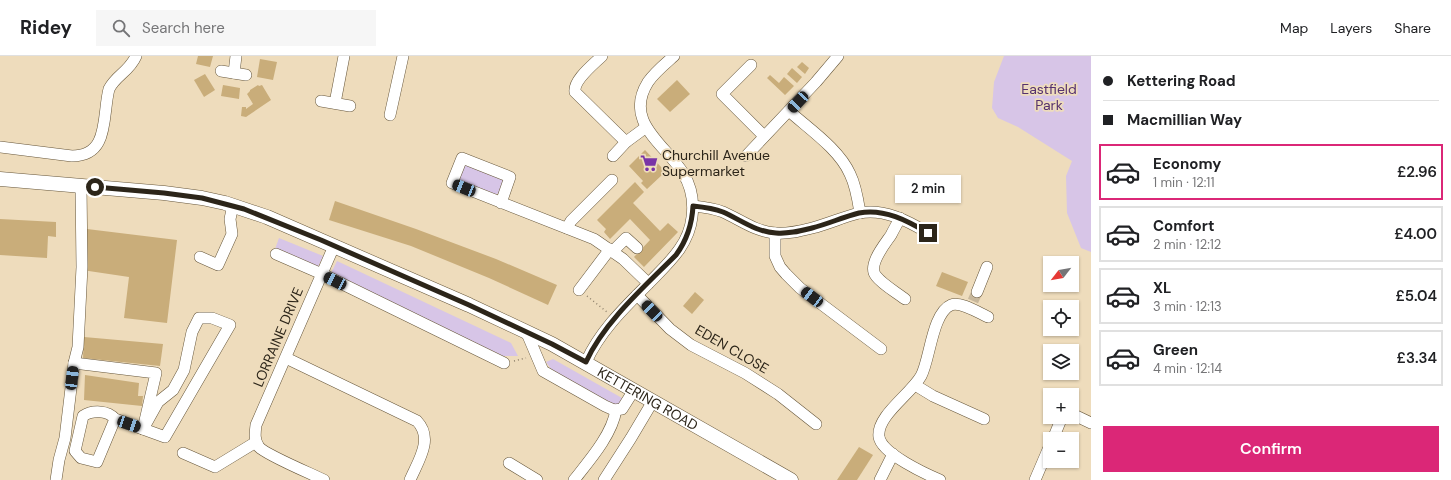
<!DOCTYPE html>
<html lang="en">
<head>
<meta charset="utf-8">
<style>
  body { margin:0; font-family:"DM Sans",sans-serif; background:#f6f6f6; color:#202124; height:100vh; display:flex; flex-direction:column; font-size:15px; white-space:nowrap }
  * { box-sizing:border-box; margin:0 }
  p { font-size:13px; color:#757577 }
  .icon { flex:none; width:22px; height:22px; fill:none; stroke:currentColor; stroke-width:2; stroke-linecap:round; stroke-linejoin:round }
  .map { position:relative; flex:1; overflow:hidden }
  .panel { display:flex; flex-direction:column; background:#fff; width:360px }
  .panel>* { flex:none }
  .banner { display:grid; align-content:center; height:88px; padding:0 12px; background:#fff }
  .needle { width:26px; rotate:239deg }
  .controls { position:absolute; left:1043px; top:200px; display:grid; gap:8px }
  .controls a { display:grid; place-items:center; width:36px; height:36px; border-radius:0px; background:#fff; box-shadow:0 1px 3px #0004; font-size:20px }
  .end { position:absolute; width:18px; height:18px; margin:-9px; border:5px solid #2c2519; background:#fff; box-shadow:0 0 0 2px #fff }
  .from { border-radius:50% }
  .bubble { position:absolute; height:28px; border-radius:0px; background:#fff; box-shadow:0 1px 3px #0004; font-size:13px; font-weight:600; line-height:28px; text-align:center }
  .car { position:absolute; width:12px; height:24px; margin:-12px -6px; border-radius:5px; box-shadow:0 0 3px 1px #0007; background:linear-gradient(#222 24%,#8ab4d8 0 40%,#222 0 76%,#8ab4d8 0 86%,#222 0) }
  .banner b { display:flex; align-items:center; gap:14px; height:38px; font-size:15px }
  .banner b+b { border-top:1px solid #e0e0e0 }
  .banner i { width:10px; height:10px; background:#202124 }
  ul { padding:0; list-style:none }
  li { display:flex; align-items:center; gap:12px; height:56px; margin:0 8px 6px; padding:0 4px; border:2px solid #e0e0e0; border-radius:0px }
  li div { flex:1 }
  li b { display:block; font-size:15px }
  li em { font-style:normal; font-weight:600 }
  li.on { border-color:#db2777 }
  li>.icon { width:36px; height:36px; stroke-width:1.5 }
  .primary-button { display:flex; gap:8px; margin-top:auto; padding:8px 12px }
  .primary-button a { flex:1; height:46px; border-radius:0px; background:#db2777; color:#fff; font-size:16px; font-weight:600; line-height:46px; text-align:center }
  header { display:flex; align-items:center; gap:24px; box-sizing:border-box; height:56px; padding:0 20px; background:#fff; border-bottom:1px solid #e0e0e0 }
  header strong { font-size:19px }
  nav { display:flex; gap:22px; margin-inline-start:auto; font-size:14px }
  .search { width:280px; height:36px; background:#f6f6f6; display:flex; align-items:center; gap:10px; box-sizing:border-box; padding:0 14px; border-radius:0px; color:#757577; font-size:15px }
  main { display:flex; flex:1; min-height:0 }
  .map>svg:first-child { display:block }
</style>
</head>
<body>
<header>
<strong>Ridey</strong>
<div class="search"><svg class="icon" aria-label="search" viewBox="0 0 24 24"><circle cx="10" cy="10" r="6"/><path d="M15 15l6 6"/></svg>Search here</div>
<nav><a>Map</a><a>Layers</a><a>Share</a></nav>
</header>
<main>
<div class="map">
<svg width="1091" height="424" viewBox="0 0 1091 424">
  <rect width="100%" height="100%" fill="#eedcbc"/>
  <g fill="#d7c5e7">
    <polygon points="1004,0 1091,0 1091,196 1081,192 1067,157 1066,120 1072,105 1018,71 998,62 992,52 994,26"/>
    <polygon points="465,108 501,119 504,125 500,137 493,139 459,125 457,118"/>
    <polygon points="279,182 323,200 318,211 275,193"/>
    <polygon points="337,205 511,287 518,300 503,300 330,219"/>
    <polygon points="553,303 622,342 618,353 551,313 546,306"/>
  </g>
  <g fill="#c9ad7a">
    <polygon points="198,0 213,0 210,11 196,8"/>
    <polygon points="260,3 277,6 273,24 257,21"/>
    <polygon points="802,6 809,12 805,18 797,11"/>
    <polygon points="792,12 802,21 797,27 787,18"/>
    <polygon points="205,18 215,34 204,41 194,24"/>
    <polygon points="770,19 779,27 784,21 794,30 785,39 767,22"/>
    <polygon points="677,24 690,38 670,56 657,43"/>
    <polygon points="223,29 240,32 239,43 221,40"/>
    <polygon points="258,29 259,30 262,29 271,44 246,61 241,60 242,51 246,51 246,53 253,48 247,38 250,35 250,34"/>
    <polygon points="645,94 662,112 662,119 647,133 641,127 643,125 629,110"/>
    <polygon points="635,126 644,136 633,147 660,175 668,167 678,176 644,211 634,201 650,184 630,163 610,183 604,176 606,173 597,164"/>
    <polygon points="335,145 416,173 496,203 557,229 548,249 489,222 411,190 329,164"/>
    <polygon points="0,163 56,166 56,181 48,180 47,202 0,199"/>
    <polygon points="87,173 177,184 167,267 124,262 129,221 82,214"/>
    <polygon points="942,216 968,226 962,240 936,230"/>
    <polygon points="695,236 704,244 692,258 683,250"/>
    <polygon points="84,281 163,288 160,310 83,302"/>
    <polygon points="85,319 139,327 138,340 143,340 142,350 84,344"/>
    <polygon points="859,391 873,399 857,424 837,424"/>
  </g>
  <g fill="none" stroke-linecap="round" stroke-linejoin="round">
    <polyline stroke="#c7b79b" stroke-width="11" stroke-dasharray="11 5.5" stroke-linecap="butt" points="973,245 977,236"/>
    <g stroke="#66563a" stroke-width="12">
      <g id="minor">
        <path d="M 602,0 C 594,8 573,24 575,36 L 626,86"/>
        <polyline points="751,9 722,38 764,80"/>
        <polyline points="221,15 246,19"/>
        <polyline points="234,17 236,0"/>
        <polyline points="321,45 350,50"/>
        <polyline points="335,47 344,0"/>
        <path d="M 789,55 C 809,73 839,93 850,118 C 856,130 858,144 860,157"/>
        <polyline points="390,59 403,0"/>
        <path d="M 0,91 L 72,100 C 110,100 102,60 109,33 C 116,19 129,16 136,0"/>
        <polyline points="613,100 626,86 645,72"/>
        <polyline points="746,100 816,26 838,0"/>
        <polyline points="501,147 510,121 462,102 452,127 594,183 623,203 648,227"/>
        <path d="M 693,150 C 703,151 713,152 723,156 C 741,164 756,176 776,177 C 789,178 800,175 812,172 C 828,168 843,161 859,157 C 884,152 908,165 928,177"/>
        <path d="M 900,162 C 897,168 894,173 891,179 C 885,188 867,209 876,220 C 883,229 896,236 905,243"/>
        <polyline points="567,172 571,165 612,124"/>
        <polyline points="775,177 775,200 780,211 786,218 800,232 881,293"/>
        <polyline points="613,195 626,182 637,192"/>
        <polyline points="276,198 322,218 504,307"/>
        <polyline points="200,201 218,209 232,178 230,163 233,149"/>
        <polyline points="579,234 610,193"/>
        <polyline points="977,236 987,211"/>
        <polyline points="637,239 670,273 691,289 745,317 778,338 816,368"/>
        <polygon points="199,262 212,262 230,269 165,381 143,373 158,346 173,334 184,314 192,276"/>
        <polyline points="526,275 543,315 605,350 614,354 622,353 634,334"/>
        <path d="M 286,302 L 417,365 C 434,383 418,405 410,424"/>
        <path d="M 586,306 C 600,275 624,252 648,228 C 667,208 689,190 692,161 C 694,146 691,130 683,117 C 665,88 623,66 648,26 C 655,16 665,8 674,0"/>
        <path d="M 74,307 L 156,317 L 143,373 L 115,363 L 97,406 L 81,402 L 75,395 L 83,360 C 92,354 108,354 115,363"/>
        <polyline points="915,329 933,340 984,363"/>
        <polyline points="1072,358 1091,367"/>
        <polyline points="1053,383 1062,361"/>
        <polyline points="183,397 215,411 256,386"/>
        <polyline points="509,407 537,424"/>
        <polyline points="56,424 59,404 65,382 74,307 78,291 82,211 81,130"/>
        <path d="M 324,424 C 312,418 266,399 259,391 C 254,384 255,377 256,369 L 334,190"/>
        <path d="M 574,424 C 589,405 612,379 616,354"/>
        <polyline points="604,424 631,382 653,345"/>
        <polyline points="880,424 893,398"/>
        <path d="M 940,424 C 926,418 882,398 879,381 C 876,360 911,338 921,320 C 930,304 932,257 951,249 C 960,245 979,257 988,261"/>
        <polyline points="1035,424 1050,389"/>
      </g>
    </g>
    <g stroke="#66563a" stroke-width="15">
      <g id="major">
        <path id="s1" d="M 0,123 L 164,137 L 202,142 L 225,147 L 267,161 L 469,249 L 552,288 L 791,424"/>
      </g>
    </g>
    <g stroke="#8f826c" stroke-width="1.5" stroke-dasharray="1 3" stroke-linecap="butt">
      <polyline points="587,240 607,256"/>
      <polyline points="514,305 526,302"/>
    </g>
    <use href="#minor" stroke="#fff" stroke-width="11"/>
    <use href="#major" stroke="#fff" stroke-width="14"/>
  </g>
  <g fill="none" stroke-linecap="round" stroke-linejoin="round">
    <path stroke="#2c2519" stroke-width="5" d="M 95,131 L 164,137 L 202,142 L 244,153 L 321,184 L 469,249 L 552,288 L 586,306 C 604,266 645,230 676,199 C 687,184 692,169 693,150 C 703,151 713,152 723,156 C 741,164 756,176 776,177 C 789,178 800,175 812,172 C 828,168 843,161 859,157 C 884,152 908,165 928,177"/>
  </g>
  <defs>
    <g id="supermarket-bare" transform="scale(1.38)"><path d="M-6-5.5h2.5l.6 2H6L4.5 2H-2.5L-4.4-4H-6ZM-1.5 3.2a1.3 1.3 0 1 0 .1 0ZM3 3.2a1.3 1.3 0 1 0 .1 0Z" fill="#7a34a7" stroke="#eedcbc" stroke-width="2.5" paint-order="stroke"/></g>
  </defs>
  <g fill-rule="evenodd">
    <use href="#supermarket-bare" x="649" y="107"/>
  </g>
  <g text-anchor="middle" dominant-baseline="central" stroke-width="3.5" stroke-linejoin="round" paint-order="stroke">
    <g font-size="14" fill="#55316e" stroke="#eedcbc">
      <text x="1049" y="33">Eastfield<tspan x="1049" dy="16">Park</tspan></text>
    </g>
    <g font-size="14" fill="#2c2519" stroke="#eedcbc" text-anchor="start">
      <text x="662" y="99">Churchill Avenue<tspan x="662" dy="16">Supermarket</tspan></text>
    </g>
    <g font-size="14" fill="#2c2519" stroke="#eedcbc">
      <text transform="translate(278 281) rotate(-67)">LORRAINE DRIVE</text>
      <text transform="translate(732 293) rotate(30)">EDEN CLOSE</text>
      <text stroke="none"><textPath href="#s1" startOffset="693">KETTERING ROAD</textPath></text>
    </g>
  </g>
</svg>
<div class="controls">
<a><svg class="needle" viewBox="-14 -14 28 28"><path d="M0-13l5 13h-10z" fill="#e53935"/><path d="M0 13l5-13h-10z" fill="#757577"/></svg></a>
<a><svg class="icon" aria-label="locate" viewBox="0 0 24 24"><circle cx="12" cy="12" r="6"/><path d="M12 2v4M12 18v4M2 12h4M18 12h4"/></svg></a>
<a><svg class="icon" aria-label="layers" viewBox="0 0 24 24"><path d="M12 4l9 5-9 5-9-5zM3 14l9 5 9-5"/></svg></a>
<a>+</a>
<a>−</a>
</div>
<i class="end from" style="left:95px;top:131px"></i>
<i class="end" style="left:928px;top:177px"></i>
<div class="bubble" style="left:895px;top:119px;width:66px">2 min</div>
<i class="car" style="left:798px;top:46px;rotate:223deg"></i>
<i class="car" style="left:464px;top:132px;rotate:292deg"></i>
<i class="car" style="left:335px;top:225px;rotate:296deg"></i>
<i class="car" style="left:812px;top:241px;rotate:307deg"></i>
<i class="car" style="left:652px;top:255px;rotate:316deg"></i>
<i class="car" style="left:72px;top:322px;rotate:7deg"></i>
<i class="car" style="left:129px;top:368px;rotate:109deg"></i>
</div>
<section class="panel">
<div class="banner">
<b><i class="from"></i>Kettering Road</b>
<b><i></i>Macmillian Way</b>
</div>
<ul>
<li class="on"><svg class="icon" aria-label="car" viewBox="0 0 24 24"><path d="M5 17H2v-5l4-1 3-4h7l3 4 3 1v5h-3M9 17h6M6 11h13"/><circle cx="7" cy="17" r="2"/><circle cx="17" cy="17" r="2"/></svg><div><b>Economy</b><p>1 min · 12:11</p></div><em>£2.96</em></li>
<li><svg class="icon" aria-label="car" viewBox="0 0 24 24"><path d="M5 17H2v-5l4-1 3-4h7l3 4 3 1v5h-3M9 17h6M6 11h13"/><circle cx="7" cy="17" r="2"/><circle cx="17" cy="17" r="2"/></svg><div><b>Comfort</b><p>2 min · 12:12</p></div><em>£4.00</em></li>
<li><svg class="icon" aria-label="car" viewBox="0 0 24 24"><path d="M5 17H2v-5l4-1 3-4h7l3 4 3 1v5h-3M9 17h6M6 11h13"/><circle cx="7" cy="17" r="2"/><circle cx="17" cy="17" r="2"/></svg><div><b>XL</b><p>3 min · 12:13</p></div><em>£5.04</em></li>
<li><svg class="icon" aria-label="car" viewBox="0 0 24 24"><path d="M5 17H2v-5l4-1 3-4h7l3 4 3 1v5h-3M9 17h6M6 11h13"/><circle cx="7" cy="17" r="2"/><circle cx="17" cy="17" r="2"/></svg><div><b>Green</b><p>4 min · 12:14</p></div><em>£3.34</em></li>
</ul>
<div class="primary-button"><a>Confirm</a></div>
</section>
</main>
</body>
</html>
